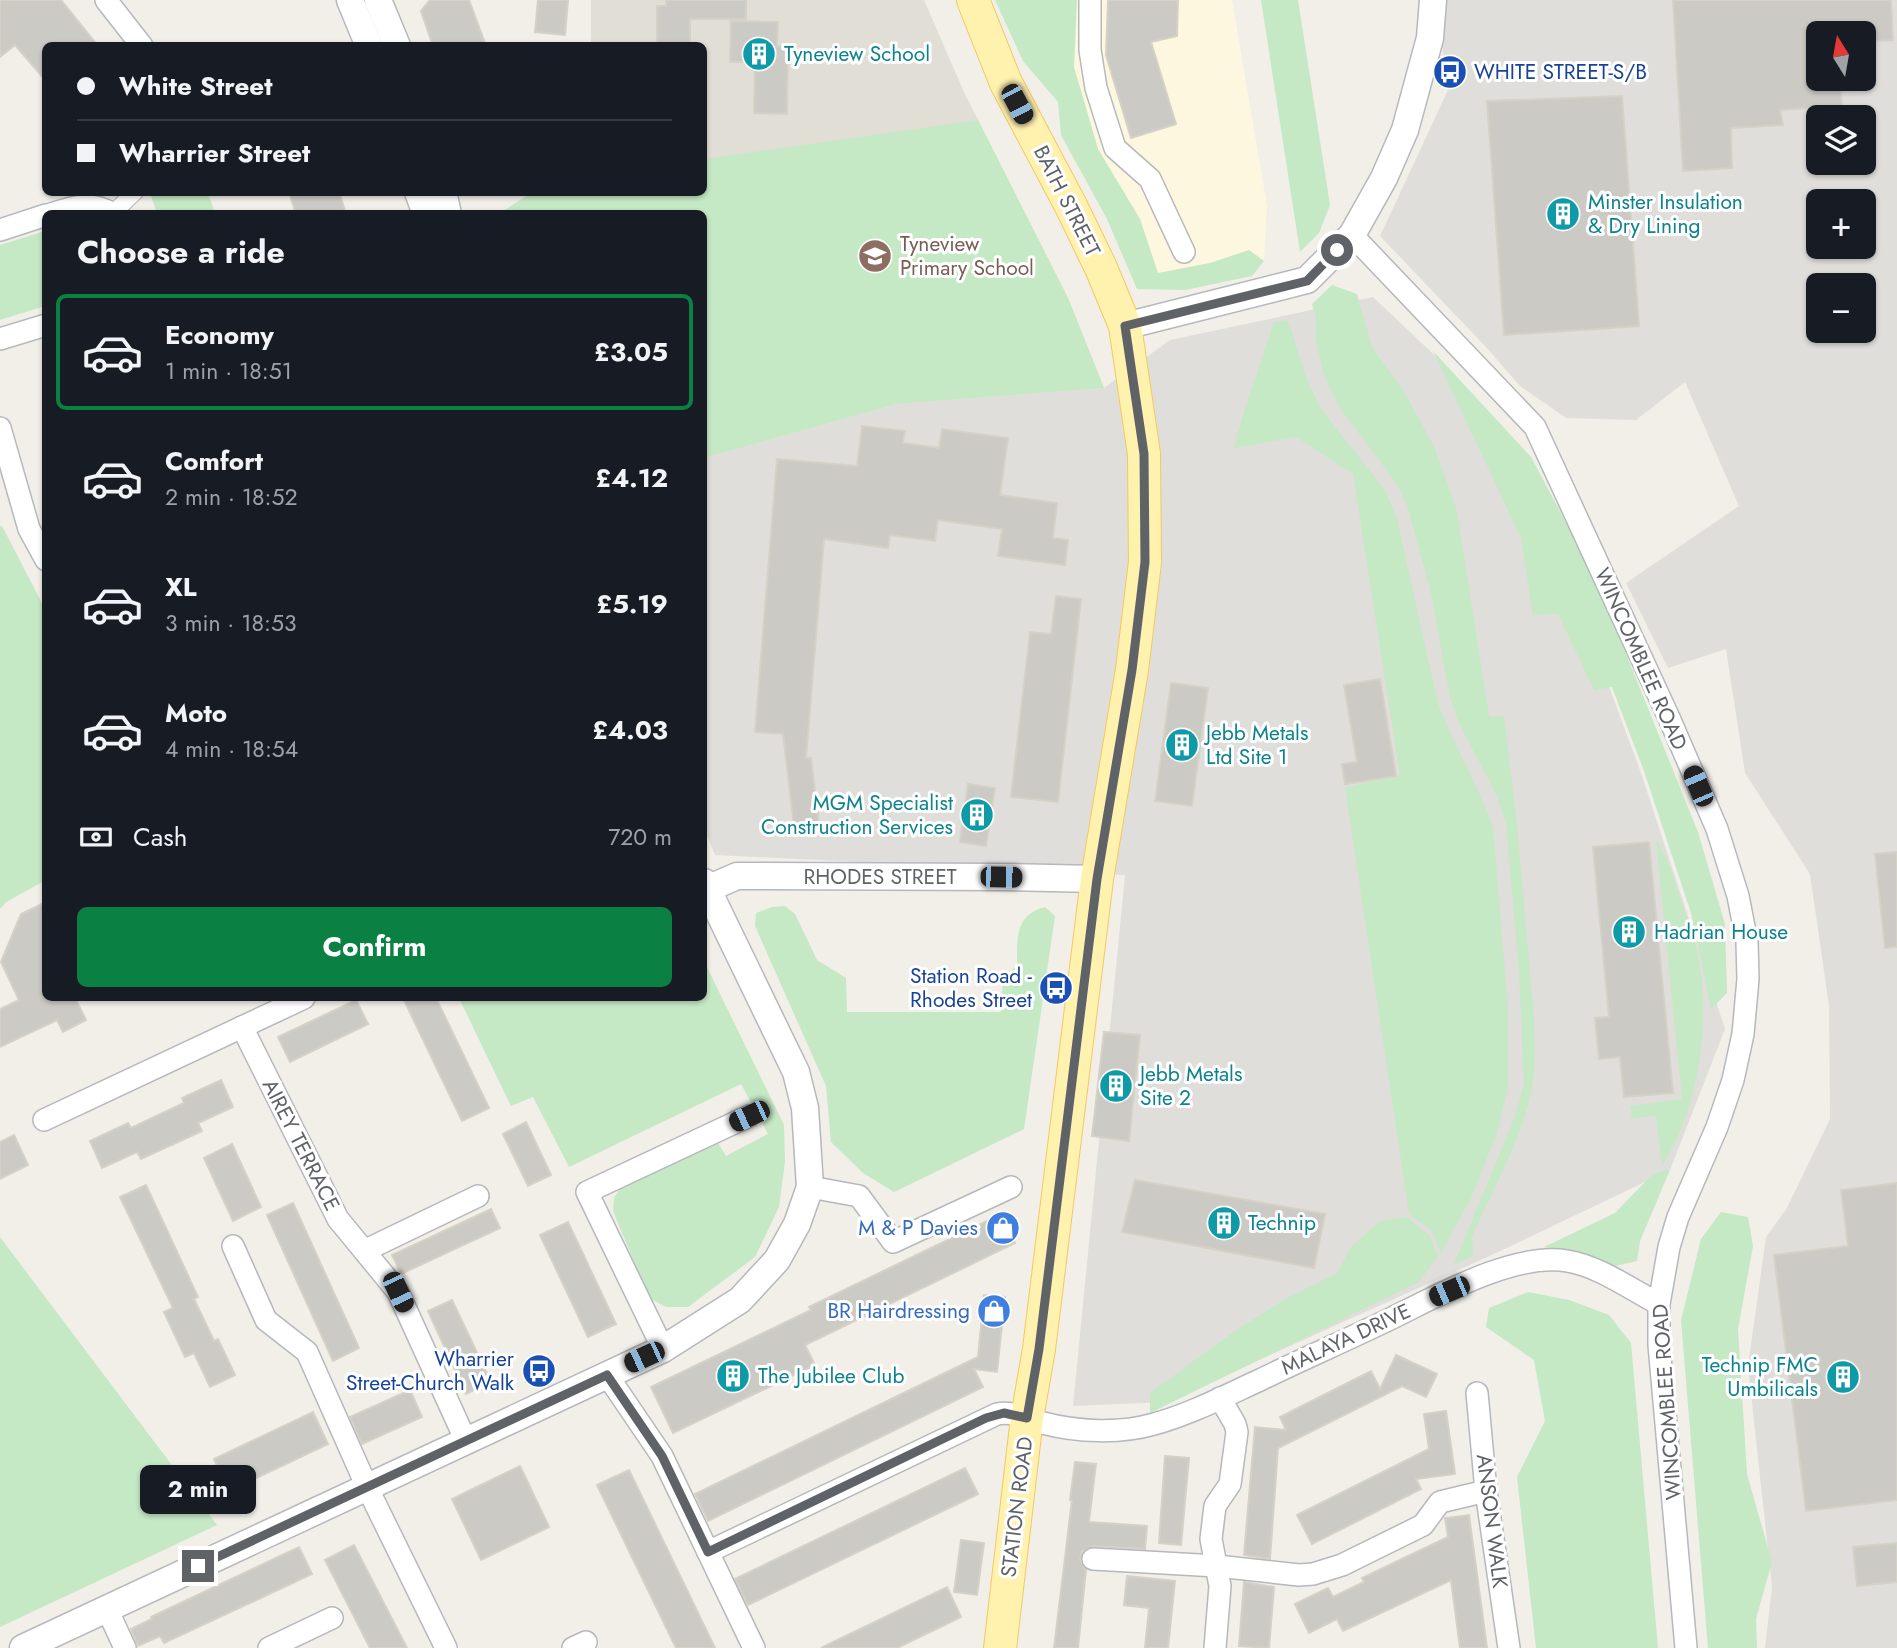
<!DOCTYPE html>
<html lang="en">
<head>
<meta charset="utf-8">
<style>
  body { margin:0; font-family:Jost,sans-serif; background:#20242c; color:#f1f3f6; height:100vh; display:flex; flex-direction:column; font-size:26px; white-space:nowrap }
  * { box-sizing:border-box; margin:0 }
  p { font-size:23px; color:#9ea1a6 }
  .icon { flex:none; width:38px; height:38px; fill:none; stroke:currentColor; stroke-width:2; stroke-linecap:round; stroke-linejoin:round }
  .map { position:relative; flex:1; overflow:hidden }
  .details { position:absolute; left:42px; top:210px; width:665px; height:791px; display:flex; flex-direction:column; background:#171b24; border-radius:10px; box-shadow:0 2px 5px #0004 }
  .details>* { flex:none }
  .guide { position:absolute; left:42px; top:42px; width:665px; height:154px; border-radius:10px; box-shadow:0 2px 5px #0004; display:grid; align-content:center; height:154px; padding:0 35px; background:#171b24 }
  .needle { width:46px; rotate:349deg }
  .controls { position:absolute; left:1806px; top:21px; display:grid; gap:14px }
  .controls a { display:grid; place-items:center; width:70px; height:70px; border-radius:10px; background:#171b24; box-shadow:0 2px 5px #0004; font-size:35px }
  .end { position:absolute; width:32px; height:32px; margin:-16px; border:9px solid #5f6368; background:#fff; box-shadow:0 0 0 4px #fff }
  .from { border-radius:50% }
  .bubble { position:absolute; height:49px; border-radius:10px; background:#171b24; box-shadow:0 2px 5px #0004; font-size:23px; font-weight:700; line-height:49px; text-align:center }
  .car { position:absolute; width:21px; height:42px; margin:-21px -10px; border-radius:9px; box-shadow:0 0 5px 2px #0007; background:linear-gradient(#222 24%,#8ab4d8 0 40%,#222 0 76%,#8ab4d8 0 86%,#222 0) }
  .guide b { display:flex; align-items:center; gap:24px; height:66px; font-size:26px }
  .guide b+b { border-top:2px solid #363941 }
  .guide i { width:18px; height:18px; background:#f1f3f6 }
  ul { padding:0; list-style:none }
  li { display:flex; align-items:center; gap:21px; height:116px; margin:0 14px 10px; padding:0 21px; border:4px solid transparent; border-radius:10px }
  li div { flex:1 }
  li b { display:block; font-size:26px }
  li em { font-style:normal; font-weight:700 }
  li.current { border-color:#0b8043 }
  li>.icon { width:63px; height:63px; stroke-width:1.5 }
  h2 { padding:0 35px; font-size:32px; line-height:84px }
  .pay { display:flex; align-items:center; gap:18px; height:77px; padding:0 35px; font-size:26px }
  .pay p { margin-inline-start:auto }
  .primary-button { display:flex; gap:14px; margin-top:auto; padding:14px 35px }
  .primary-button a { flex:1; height:80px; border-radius:10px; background:#0b8043; color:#fff; font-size:28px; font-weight:700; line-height:80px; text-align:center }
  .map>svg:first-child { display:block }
</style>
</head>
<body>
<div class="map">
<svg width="1897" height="1648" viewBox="0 0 1897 1648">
  <rect width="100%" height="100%" fill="#f1efe8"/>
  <polygon fill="#fef7e0" points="1077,0 1232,0 1267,206 1264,261 1249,250 1210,263 1158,273 1140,219 1098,149 1074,67"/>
  <g fill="#e0deda" fill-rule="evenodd">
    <path d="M 1436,0 L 1897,0 L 1897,1648 L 1765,1648 L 1772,1587 L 1748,1366 L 1766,1237 L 1787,1208 L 1830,1119 L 1829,1006 L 1810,874 L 1745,773 L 1726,649 L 1668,668 L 1626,583 L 1739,506 L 1685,382 L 1636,420 L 1566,418 L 1520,386 L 1486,347 L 1380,236 L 1448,90 ZM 1818,33 L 1864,33 L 1864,79 L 1818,79 ZM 1818,117 L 1864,117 L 1864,163 L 1818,163 ZM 1818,201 L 1864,201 L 1864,247 L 1818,247 ZM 1818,285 L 1864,285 L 1864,331 L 1818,331 Z"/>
    <polygon points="1373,297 1446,366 1577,600 1641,773 1725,1029 1670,1170 1496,1253 1166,1402 1073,1406 1125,875 715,855 704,828 704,458 896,404 1104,388 1170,340"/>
  </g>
  <polygon fill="#e1ded6" points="591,0 924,0 964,92 1068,298 1104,388 896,404 704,458 704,214 500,214 531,193 704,192 704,46 591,45"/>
  <g fill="#c5e8c5">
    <polygon points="995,0 1077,0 1074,67 1098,149 1140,219 1158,273 1210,263 1249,250 1264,261 1252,276 1185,290 1137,289 1107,219 1061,135 1058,102 1023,61"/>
    <polygon points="1261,0 1298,0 1330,205 1319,233 1300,252"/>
    <polygon points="978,120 1068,298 1104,388 896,404 704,458 704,214 500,213 531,193 704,192 704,159"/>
    <polygon points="150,193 208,193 215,213 157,213"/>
    <polygon points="45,231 45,306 0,320 0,245"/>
    <path d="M 1332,285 L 1357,294 L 1372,347 L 1403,390 L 1434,446 L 1457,511 L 1489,716 L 1504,716 L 1517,825 L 1534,1017 C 1535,1042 1536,1068 1531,1092 C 1522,1138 1491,1193 1472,1237 L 1473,1256 L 1454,1264 L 1514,1119 L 1524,1084 L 1519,972 L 1506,824 L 1497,796 L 1459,723 L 1450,698 L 1431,593 L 1408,508 L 1397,484 L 1340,408 L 1325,378 L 1316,342 L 1316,317 L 1312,304 Z"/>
    <path d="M 1288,320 L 1307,380 L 1321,409 L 1385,490 L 1397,519 L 1438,704 C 1455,746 1477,784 1493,827 L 1508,1008 L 1508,1087 L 1496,1135 L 1471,1198 L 1441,1253 L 1431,1230 L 1409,1214 L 1345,787 L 1400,776 L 1353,474 L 1296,437 L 1234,448 L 1245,408 L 1274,322 Z"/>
    <polygon points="1433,351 1531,457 1595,577 1698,832 1725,924 1727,993 1711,1009 1691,913 1644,771 1612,687 1594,690 1558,614 1533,615 1521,538"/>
    <polygon points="0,526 2,526 45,609 46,880 6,902 0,909"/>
    <path d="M 1656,839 C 1668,859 1675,881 1682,903 C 1690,927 1700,955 1702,981 C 1707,1044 1696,1112 1662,1166 L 1656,1116 L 1632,1118 L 1630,1106 L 1682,1099 Z"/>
    <path d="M 785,906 L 795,914 L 817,960 L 846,978 L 847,1012 L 1001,1012 L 1003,976 L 1017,966 C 1018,939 1013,916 1045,907 L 1055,916 L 1024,1129 L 894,1192 L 863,1173 L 831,1142 L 826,1086 L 755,926 L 756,913 L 772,907 Z"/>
    <polygon points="704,961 784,1125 785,1162 779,1207 755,1257 688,1307 666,1307 649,1298 613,1211 614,1198 620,1189 718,1143 726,1156 768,1134 741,1084 569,1167 533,1097 511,1106 459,998 704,998"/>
    <polygon points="1670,1170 1640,1241 1637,1261 1615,1266 1544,1247 1615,1213 1653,1174"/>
    <polygon points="1721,1212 1748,1217 1753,1246 1738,1329 1747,1474 1772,1562 1756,1619 1757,1648 1708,1648 1681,1320 1701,1239"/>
    <polygon points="1406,1217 1430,1236 1438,1256 1419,1282 1150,1413 1150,1393 1232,1333 1285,1299 1337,1273 1351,1247 1380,1221"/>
    <polygon points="0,1237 217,1525 0,1627"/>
    <polygon points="1528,1292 1569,1300 1609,1315 1631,1343 1658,1648 1536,1648 1517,1477 1545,1421 1534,1360 1486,1327 1489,1308"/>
  </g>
  <g fill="#cccac5" stroke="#d6d1c6" stroke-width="2">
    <polygon points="0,0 61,0 98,46 46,46 46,81 15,45 0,57"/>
    <polygon points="430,0 469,0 486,46 433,46 421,11"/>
    <polygon points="538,0 568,0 565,35 535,32"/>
    <polygon points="666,0 746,0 746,19 690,19 690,46 657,46 657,6 666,6"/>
    <polygon points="1108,0 1178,0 1177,36 1151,42 1176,124 1131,138 1106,55"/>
    <polygon points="1673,0 1891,0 1893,40 1864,42 1864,33 1818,33 1818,79 1840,79 1842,106 1780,110 1783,125 1731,128 1732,168 1683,171"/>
    <polygon points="731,21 778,22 777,46 788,47 787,114 754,113 755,62 730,62"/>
    <polygon points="1622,96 1639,326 1504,335 1487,101"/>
    <polygon points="289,192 339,192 346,214 296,214"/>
    <polygon points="862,426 905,431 903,443 939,448 942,429 1008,438 1000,495 1057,503 1053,538 1068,540 1065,565 998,556 1002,529 938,520 935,541 890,535 888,548 824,539 806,758 811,758 820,832 795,835 783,734 755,732 777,459 857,466"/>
    <polygon points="1056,596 1081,599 1058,802 1011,797 1030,632 1051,634"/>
    <polygon points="1380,679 1396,776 1345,784 1342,764 1357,762 1344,685"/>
    <polygon points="1171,683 1208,688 1192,806 1155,801"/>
    <polygon points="968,784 995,788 986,846 960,842"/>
    <polygon points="1649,842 1673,1093 1624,1097 1620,1057 1599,1059 1595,1018 1609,1017 1593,847"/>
    <polygon points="1897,852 1897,947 1885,948 1875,854"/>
    <polygon points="46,902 46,998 75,998 86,1020 63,1032 57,1020 0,1047 0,1009 19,1000 1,962 21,914"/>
    <polygon points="403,998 436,998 489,1108 462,1121"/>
    <polygon points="356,1000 368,1024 290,1062 278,1037"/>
    <polygon points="1104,1032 1140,1035 1129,1141 1092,1136"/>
    <polygon points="221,1080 233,1107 198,1123 202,1131 141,1159 137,1152 102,1168 90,1141 128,1123 131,1128 184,1103 182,1098"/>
    <polygon points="526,1122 551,1175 528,1186 503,1134"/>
    <polygon points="14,1135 28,1165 0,1179 0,1142"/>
    <polygon points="232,1144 261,1207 233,1221 204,1158"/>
    <polygon points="1135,1180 1325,1214 1314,1268 1122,1232"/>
    <polygon points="1897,1183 1897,1500 1806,1511 1774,1255 1848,1246 1841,1190"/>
    <polygon points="146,1185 198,1297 194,1299 214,1341 218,1339 235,1375 210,1387 194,1353 185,1357 164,1312 173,1308 120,1197"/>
    <polygon points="293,1203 359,1348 333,1361 267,1215"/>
    <polygon points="491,1209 500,1228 401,1274 392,1255"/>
    <polygon points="1001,1214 1015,1243 805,1345 815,1365 673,1433 651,1387 811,1310 809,1307"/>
    <polygon points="568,1222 616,1324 588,1337 540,1235"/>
    <polygon points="984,1295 1005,1297 997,1372 974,1369 983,1387 708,1521 695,1494 978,1357"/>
    <polygon points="452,1300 491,1382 466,1394 428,1311"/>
    <polygon points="1396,1355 1437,1374 1426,1397 1402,1386 1278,1448 1270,1559 1244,1555 1255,1427 1286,1430 1280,1417 1371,1371 1380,1389"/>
    <polygon points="410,1390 422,1417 362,1444 350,1417"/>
    <polygon points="1446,1411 1455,1474 1416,1479 1421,1489 1312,1544 1297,1515 1429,1449 1424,1414"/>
    <polygon points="313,1412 328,1444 229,1491 214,1459"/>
    <polygon points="1165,1456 1189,1458 1181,1545 1159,1543"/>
    <polygon points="1075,1462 1096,1464 1089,1522 1147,1526 1145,1549 1094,1546 1082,1551 1080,1559 1086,1570 1078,1648 1054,1648 1072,1500 1070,1500"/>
    <polygon points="520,1466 549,1527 481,1560 452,1499"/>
    <polygon points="965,1468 978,1494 748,1605 735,1579"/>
    <polygon points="629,1470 715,1648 676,1648 597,1485"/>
    <polygon points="1469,1515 1487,1648 1460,1648 1451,1580 1343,1631 1337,1619 1309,1633 1295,1604 1328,1588 1333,1597 1364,1582 1362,1578 1448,1537 1445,1518"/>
    <polygon points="961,1540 984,1543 977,1595 954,1592"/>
    <polygon points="1897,1543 1897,1582 1857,1586 1853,1547"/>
    <polygon points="354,1545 407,1648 370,1648 325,1560"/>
    <polygon points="299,1547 312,1574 164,1643 160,1636 138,1646 131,1629 152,1619 151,1617"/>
    <polygon points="1127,1576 1175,1581 1168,1648 1145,1648 1149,1608 1124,1605"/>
    <polygon points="1244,1582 1274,1587 1269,1648 1239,1646"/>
    <polygon points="947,1587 961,1617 897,1648 821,1648"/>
  </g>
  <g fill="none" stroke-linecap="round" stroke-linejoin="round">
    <g stroke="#b5b8bc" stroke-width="18">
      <polyline id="pedestrian" points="113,213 135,192"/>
    </g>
    <g stroke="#b5b8bc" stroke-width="24">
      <g id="minor">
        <polyline points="106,0 142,46"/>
        <polyline points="1090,0 1090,50 1096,88 1115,148 1150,179 1184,252"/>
        <path d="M 51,214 C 74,206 92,201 113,214"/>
        <polyline points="0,230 46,215"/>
        <polyline points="1352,235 1535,427 1670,720 1717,829 1738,896 1747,942 1748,979 1743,1034 1733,1080 1717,1127 1678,1217 1669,1247 1659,1304 1659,1345 1686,1648"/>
        <polyline points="0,339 46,325"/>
        <polyline points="0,428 29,529 46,560"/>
        <polyline points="242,1027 338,1219 398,1292 466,1441"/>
        <polyline points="44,1120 304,998"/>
        <polyline points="810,1187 859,1196 893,1242 1011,1187"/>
        <polyline points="233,1246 266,1320 307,1352 367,1487 446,1648"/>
        <polyline points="366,1250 478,1196"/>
        <polyline points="663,1349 587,1192 749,1116"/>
        <polyline points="607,1375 662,1456 754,1648"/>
        <polyline points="1477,1393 1486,1491 1509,1648"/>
        <path d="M 708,1552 L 997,1414 C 1014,1411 1027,1419 1043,1423 C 1077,1432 1120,1434 1154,1424 C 1191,1414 1227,1395 1262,1379 C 1305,1358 1349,1339 1392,1318 C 1439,1295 1515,1252 1567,1261 C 1599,1266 1630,1289 1659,1304"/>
        <polyline points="1093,1559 1217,1566 1299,1575 1313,1574 1342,1565 1423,1525 1440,1502 1486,1491"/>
        <polyline points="107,1609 125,1648"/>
        <polyline points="269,1648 332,1618"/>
        <polyline points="573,1648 586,1642"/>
        <polyline points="1215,1648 1220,1586 1211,1539 1215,1506 1230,1484 1237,1432 1235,1424 1220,1398"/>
      </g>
    </g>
    <g stroke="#b5b8bc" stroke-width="29">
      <g id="tertiary">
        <polyline points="350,0 369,46"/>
        <polyline points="378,0 397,46"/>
        <polyline points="418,192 426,214"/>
        <polyline points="443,192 448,214"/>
        <polyline points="1125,326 1307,280 1352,235 1384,178 1405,130 1430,38 1433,0"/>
        <polyline points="707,889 737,876 1001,877 1097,879"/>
        <polyline points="23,1648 663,1349 740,1300 777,1260 797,1224 810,1187 805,1108 796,1072 704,882"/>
      </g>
    </g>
    <g stroke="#f2c960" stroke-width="34">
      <polyline id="primary" points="973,0 1006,83 1072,208 1101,268 1125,326 1144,454 1145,562 1132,670 1097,879 1039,1349 1027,1418 1000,1648"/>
    </g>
    <use href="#pedestrian" stroke="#fff" stroke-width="16"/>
    <use href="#minor" stroke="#fff" stroke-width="21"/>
    <use href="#tertiary" stroke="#fff" stroke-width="26"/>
    <use href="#primary" stroke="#fff2af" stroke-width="32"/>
  </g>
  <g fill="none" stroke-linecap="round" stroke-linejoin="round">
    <polyline stroke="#5f6368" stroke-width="9" points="198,1566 607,1375 662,1456 708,1552 986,1418 1004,1413 1027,1418 1039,1349 1097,879 1132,670 1145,562 1144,454 1125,326 1307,281 1337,250"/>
  </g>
  <defs>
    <g id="building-disc" transform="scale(1.75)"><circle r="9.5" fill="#0f9aa8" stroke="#fff"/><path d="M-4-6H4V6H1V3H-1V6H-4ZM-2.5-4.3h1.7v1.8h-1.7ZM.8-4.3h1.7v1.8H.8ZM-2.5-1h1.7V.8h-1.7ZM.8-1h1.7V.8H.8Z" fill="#fff"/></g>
    <g id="bus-disc" transform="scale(1.75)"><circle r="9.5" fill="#1a4fb4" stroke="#fff"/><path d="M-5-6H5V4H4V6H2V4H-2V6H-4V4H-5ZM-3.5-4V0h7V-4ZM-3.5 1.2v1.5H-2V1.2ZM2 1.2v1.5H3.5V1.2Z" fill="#fff"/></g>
    <g id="school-disc" transform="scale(1.75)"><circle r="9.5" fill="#8d6e63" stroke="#fff"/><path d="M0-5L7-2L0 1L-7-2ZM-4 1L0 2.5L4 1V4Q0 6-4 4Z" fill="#fff"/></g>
    <g id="shop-disc" transform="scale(1.75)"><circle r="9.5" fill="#3f7fe0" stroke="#fff"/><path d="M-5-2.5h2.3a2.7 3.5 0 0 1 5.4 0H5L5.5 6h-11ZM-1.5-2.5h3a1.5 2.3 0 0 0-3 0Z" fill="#fff"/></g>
  </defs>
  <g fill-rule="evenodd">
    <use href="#building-disc" x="759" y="54"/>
    <use href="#bus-disc" x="1450" y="72"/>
    <use href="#building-disc" x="1563" y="214"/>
    <use href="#school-disc" x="875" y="256"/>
    <use href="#building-disc" x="1182" y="745"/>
    <use href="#building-disc" x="977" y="815"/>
    <use href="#building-disc" x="1629" y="932"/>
    <use href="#bus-disc" x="1056" y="988"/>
    <use href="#building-disc" x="1116" y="1086"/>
    <use href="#building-disc" x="1224" y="1223"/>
    <use href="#shop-disc" x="1003" y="1228"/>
    <use href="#shop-disc" x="994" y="1311"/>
    <use href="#bus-disc" x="539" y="1371"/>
    <use href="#building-disc" x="733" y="1376"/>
    <use href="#building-disc" x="1843" y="1377"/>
  </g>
  <g text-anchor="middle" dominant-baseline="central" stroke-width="6" stroke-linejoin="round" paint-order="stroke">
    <g font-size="21" fill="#0d838f" stroke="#fff" text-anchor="start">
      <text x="784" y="54">Tyneview School</text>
      <text x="1588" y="202">Minster Insulation<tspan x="1588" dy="24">&amp; Dry Lining</tspan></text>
      <text x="1206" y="733">Jebb Metals<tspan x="1206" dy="24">Ltd Site 1</tspan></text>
      <text x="953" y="803" text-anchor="end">MGM Specialist<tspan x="953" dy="24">Construction Services</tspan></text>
      <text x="1654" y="932">Hadrian House</text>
      <text x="1140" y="1074">Jebb Metals<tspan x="1140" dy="24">Site 2</tspan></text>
      <text x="1248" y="1223">Technip</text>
      <text x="1818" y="1365" text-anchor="end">Technip FMC<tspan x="1818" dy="24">Umbilicals</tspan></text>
      <text x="758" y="1376">The Jubilee Club</text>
    </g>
    <g font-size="21" fill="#164399" stroke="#fff" text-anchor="end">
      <text x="1474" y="72" text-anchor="start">WHITE STREET-S/B</text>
      <text x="1032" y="976">Station Road -<tspan x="1032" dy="24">Rhodes Street</tspan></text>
      <text x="514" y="1359">Wharrier<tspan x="514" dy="24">Street-Church Walk</tspan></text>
    </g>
    <g font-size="21" fill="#5f6368" stroke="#fff">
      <text transform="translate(1067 201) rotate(63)">BATH STREET</text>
      <text transform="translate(1641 659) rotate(66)">WINCOMBLEE ROAD</text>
      <text x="880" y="877">RHODES STREET</text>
      <text transform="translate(301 1145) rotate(63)">AIREY TERRACE</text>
      <text transform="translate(1346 1339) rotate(-25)">MALAYA DRIVE</text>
      <text transform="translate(1667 1402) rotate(-94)">WINCOMBLEE ROAD</text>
      <text transform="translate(1017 1507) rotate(-83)">STATION ROAD</text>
      <text transform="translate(1492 1521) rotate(83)">ANSON WALK</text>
    </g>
    <g font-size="21" fill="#785e54" stroke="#fff" text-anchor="start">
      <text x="900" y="244">Tyneview<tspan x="900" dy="24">Primary School</tspan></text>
    </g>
    <g font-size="21" fill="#366cbe" stroke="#fff" text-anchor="end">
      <text x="978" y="1228">M &amp; P Davies</text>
      <text x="970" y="1311">BR Hairdressing</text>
    </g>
  </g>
</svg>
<div class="controls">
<a><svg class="needle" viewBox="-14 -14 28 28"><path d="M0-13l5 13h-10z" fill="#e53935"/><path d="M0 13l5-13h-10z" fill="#9ea1a6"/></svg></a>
<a><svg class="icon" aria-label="layers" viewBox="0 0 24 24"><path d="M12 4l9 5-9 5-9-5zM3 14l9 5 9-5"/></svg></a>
<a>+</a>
<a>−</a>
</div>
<i class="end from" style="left:1337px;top:250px"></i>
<i class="end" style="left:198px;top:1566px"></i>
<div class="bubble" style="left:140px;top:1465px;width:116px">2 min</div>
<i class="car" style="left:1017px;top:104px;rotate:152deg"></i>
<i class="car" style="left:1698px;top:786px;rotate:337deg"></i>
<i class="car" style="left:1001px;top:877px;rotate:91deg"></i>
<i class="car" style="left:749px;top:1116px;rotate:245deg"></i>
<i class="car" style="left:1449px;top:1291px;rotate:247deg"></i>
<i class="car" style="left:398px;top:1292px;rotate:155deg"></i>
<i class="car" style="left:644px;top:1357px;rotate:245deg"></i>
<div class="guide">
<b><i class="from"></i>White Street</b>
<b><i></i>Wharrier Street</b>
</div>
<section class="details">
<h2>Choose a ride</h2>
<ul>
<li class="current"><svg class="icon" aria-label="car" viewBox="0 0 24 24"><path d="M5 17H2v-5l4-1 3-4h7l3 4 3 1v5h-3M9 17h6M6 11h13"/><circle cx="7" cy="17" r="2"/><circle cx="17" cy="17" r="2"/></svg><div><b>Economy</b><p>1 min · 18:51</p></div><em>£3.05</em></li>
<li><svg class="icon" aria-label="car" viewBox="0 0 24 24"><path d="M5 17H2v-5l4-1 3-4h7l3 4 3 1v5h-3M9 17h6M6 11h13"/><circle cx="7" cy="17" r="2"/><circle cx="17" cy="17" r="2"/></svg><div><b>Comfort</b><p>2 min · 18:52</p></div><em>£4.12</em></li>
<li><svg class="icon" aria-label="car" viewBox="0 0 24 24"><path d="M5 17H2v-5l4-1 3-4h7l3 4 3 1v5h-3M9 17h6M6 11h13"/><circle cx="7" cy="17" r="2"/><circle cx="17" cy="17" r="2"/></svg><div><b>XL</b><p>3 min · 18:53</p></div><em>£5.19</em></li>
<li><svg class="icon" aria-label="car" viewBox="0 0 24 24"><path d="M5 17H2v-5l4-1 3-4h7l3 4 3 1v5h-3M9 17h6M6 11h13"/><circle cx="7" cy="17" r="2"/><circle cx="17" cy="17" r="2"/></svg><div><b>Moto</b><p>4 min · 18:54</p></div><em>£4.03</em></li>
</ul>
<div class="pay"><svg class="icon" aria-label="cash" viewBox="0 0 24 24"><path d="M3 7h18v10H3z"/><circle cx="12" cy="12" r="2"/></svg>Cash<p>720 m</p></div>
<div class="primary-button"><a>Confirm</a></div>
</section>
</div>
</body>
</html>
